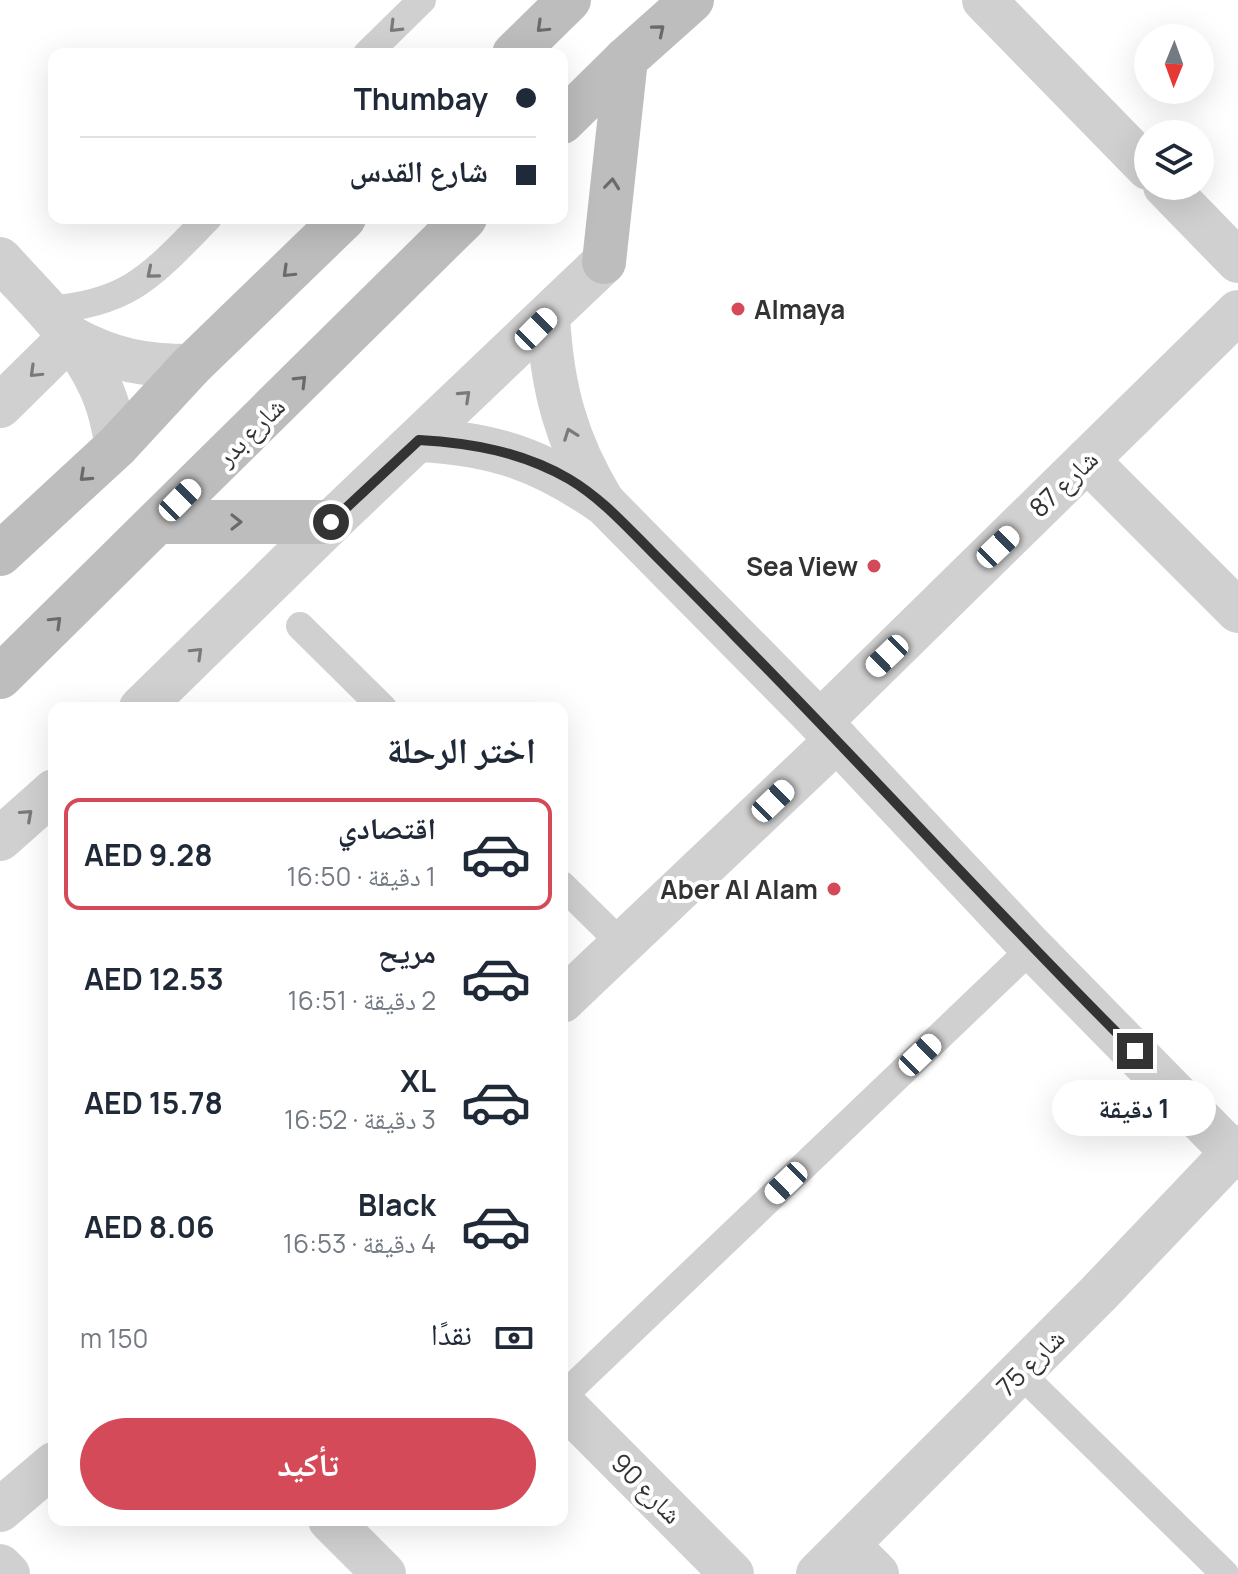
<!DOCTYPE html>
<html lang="ar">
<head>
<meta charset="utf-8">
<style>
  body { margin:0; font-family:Manrope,"Noto Naskh Arabic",sans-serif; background:#f2f2f3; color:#1f2937; direction:rtl; height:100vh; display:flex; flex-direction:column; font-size:30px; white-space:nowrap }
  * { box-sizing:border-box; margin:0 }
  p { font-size:26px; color:#747a83 }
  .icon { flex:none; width:44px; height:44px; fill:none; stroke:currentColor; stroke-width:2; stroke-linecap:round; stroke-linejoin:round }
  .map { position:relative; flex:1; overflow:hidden; direction:ltr }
  .side { position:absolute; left:48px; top:702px; width:520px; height:824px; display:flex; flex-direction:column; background:#fff; border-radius:16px; box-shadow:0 8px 32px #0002; direction:rtl }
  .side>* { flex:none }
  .guide { position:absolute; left:48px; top:48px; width:520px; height:176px; border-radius:16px; box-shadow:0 8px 32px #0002; direction:rtl; display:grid; align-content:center; height:176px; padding:0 32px; background:#fff }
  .needle { width:52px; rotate:181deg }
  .tools { position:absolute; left:1134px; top:24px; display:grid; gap:16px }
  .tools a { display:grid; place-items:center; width:80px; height:80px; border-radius:50%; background:#fff; box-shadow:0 8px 32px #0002; font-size:40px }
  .end { position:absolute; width:36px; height:36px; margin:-18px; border:10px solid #333; background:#fff; box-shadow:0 0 0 4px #fff }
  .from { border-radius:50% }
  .bubble { position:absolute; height:56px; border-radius:28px; background:#fff; box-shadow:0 8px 32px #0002; font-size:26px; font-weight:700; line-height:56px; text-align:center; direction:rtl }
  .car { position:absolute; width:24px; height:48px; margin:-24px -12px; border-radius:10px; box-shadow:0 0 6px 2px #0007; background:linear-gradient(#fff 24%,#345 0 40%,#fff 0 76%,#345 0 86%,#fff 0) }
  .guide b { display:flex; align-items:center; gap:28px; height:76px; font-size:30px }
  .guide b+b { border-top:2px solid #e0e1e3 }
  .guide i { width:20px; height:20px; background:#1f2937 }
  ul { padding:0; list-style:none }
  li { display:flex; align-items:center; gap:24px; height:112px; margin:0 16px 12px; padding:0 16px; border:4px solid transparent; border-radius:16px }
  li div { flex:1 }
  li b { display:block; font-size:30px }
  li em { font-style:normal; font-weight:700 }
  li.active { border-color:#d54a58 }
  li>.icon { width:72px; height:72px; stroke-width:1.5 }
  h2 { padding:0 32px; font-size:36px; line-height:96px }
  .pay { display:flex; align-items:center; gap:20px; height:88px; padding:0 32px; font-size:30px }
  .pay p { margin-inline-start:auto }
  .action { display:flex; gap:16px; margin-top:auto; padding:16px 32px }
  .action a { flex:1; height:92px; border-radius:48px; background:#d54a58; color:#fff; font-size:32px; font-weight:700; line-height:92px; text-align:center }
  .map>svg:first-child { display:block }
</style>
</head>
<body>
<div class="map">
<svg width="1238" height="1574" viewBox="0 0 1238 1574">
  <rect width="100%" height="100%" fill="#fff"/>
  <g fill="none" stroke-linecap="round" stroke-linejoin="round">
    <g stroke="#d0d0d0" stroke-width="28">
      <polyline points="367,54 422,0"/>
      <path d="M 46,310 C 130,304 152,275 208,218"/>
      <polyline points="300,626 383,708"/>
      <polyline points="562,885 622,944"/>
      <polyline points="1020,1373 1225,1574"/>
      <polyline points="562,1397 1032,948"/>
    </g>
    <g stroke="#d0d0d0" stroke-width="44">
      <polyline points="984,0 1148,168"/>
      <polyline points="1165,186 1238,261"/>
      <path d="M 548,317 C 552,388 566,441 603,502"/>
      <polyline points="0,406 70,337"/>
      <path d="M 419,440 C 496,444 541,460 605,504 L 820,722 L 1032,948 L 1238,1158"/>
      <polyline points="1087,460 1238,611"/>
      <polyline points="141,708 331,522 604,262"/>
      <polyline points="820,722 1238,312"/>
      <polyline points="0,839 54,791"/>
      <polyline points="562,1001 837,740"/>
      <polyline points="562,1403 732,1574"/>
      <polyline points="0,1510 54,1464"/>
      <polyline points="330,1520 384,1574"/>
      <polyline points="848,1545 877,1574"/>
      <polyline points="0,1566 8,1574"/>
      <polyline points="818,1574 1098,1294 1238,1147"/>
    </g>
    <g stroke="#d0d0d0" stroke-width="44">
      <path d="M 0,259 C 35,298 78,337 100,386 C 109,405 113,425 117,446"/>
      <path d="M 70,337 C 112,360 144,366 191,366"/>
    </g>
    <g stroke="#bdbdbd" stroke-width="44">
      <polyline points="514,54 569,0"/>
      <polyline points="562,122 626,59 692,0"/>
      <polyline points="604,262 626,59"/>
      <polyline points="158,522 331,522"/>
      <polyline points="0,554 117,446 191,366 344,218"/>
      <polyline points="0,677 465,218"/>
    </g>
  </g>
  <defs><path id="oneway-chevron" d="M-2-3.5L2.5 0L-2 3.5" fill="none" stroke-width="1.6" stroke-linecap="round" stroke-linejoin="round" transform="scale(2)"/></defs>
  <g stroke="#7a7a7a">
    <use href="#oneway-chevron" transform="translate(395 27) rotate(135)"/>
    <use href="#oneway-chevron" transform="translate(152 273) rotate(140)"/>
    <use href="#oneway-chevron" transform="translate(35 372) rotate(136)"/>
    <use href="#oneway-chevron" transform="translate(465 396) rotate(-43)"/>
    <use href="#oneway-chevron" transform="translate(570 434) rotate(-110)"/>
    <use href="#oneway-chevron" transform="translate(197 653) rotate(-44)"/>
    <use href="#oneway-chevron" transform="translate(27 815) rotate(-42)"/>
  </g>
  <g stroke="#6a6a6a">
    <use href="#oneway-chevron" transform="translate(542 27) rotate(136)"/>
    <use href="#oneway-chevron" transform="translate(659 30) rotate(-40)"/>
    <use href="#oneway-chevron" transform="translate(612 184) rotate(-84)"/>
    <use href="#oneway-chevron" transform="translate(288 272) rotate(136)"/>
    <use href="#oneway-chevron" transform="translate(301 381) rotate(-45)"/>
    <use href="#oneway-chevron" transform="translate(85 476) rotate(137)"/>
    <use href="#oneway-chevron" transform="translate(236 522)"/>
    <use href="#oneway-chevron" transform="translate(56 622) rotate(-44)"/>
  </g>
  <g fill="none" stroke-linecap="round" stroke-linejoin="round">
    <path stroke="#333" stroke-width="10" d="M 331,522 L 419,440 C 472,443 522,452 569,479 C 601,498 625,525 651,551 C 679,579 708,608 736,637 C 871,773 999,916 1135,1051"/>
  </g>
  <g fill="#d54a58" stroke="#fff" stroke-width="3">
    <circle cx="738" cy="309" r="8"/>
    <circle cx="874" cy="566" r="8"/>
    <circle cx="834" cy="889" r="8"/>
  </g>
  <g text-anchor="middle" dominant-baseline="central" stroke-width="8" stroke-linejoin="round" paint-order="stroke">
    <g font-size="26" font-weight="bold" fill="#333" stroke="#fff" text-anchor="end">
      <text x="754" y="309" text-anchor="start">Almaya</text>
      <text x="858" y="566">Sea View</text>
      <text x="818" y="889">Aber Al Alam</text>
    </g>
    <g font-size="26" fill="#333" stroke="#fff">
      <text transform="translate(250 431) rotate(-45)">شارع بدر</text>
      <text transform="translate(1063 483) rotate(-44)">شارع 87</text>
      <text transform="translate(1030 1362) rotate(-45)">شارع 75</text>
      <text transform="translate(647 1488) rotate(45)">شارع 90</text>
    </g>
  </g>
</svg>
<div class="tools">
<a><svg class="needle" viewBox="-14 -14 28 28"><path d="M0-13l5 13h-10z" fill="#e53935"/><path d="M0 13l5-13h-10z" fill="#747a83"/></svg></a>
<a><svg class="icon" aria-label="layers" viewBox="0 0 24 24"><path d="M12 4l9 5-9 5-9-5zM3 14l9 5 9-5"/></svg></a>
</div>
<i class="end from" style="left:331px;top:522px"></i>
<i class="end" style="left:1135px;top:1051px"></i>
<div class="bubble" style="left:1052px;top:1080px;width:164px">1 دقيقة</div>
<i class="car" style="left:536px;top:329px;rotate:45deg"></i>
<i class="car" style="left:180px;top:500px;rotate:45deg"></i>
<i class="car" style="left:998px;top:547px;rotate:46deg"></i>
<i class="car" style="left:887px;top:656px;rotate:226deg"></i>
<i class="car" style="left:773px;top:801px;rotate:46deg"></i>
<i class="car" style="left:920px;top:1055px;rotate:46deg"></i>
<i class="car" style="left:786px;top:1183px;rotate:226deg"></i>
<div class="guide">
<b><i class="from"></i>Thumbay</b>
<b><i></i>شارع القدس</b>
</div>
<section class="side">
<h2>اختر الرحلة</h2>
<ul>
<li class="active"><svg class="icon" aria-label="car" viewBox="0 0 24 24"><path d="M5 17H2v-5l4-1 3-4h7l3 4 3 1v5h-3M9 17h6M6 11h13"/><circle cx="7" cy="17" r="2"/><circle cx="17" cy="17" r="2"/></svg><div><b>اقتصادي</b><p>1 دقيقة · 16:50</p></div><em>AED 9.28</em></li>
<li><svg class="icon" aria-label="car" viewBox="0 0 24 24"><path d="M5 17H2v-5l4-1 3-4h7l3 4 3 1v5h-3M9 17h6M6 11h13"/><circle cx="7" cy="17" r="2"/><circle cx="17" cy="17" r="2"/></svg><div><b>مريح</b><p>2 دقيقة · 16:51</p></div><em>AED 12.53</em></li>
<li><svg class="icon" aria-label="car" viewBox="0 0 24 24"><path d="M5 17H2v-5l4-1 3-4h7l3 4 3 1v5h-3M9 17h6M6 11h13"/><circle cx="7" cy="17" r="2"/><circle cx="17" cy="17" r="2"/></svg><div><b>XL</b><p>3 دقيقة · 16:52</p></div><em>AED 15.78</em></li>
<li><svg class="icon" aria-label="car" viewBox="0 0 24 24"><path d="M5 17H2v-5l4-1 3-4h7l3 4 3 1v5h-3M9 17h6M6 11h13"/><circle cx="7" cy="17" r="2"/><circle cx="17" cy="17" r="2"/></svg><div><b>Black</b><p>4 دقيقة · 16:53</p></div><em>AED 8.06</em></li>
</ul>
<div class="pay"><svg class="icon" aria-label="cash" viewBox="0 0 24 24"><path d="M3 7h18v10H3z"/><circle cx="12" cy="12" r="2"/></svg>نقدًا<p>150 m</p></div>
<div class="action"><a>تأكيد</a></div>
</section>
</div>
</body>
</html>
